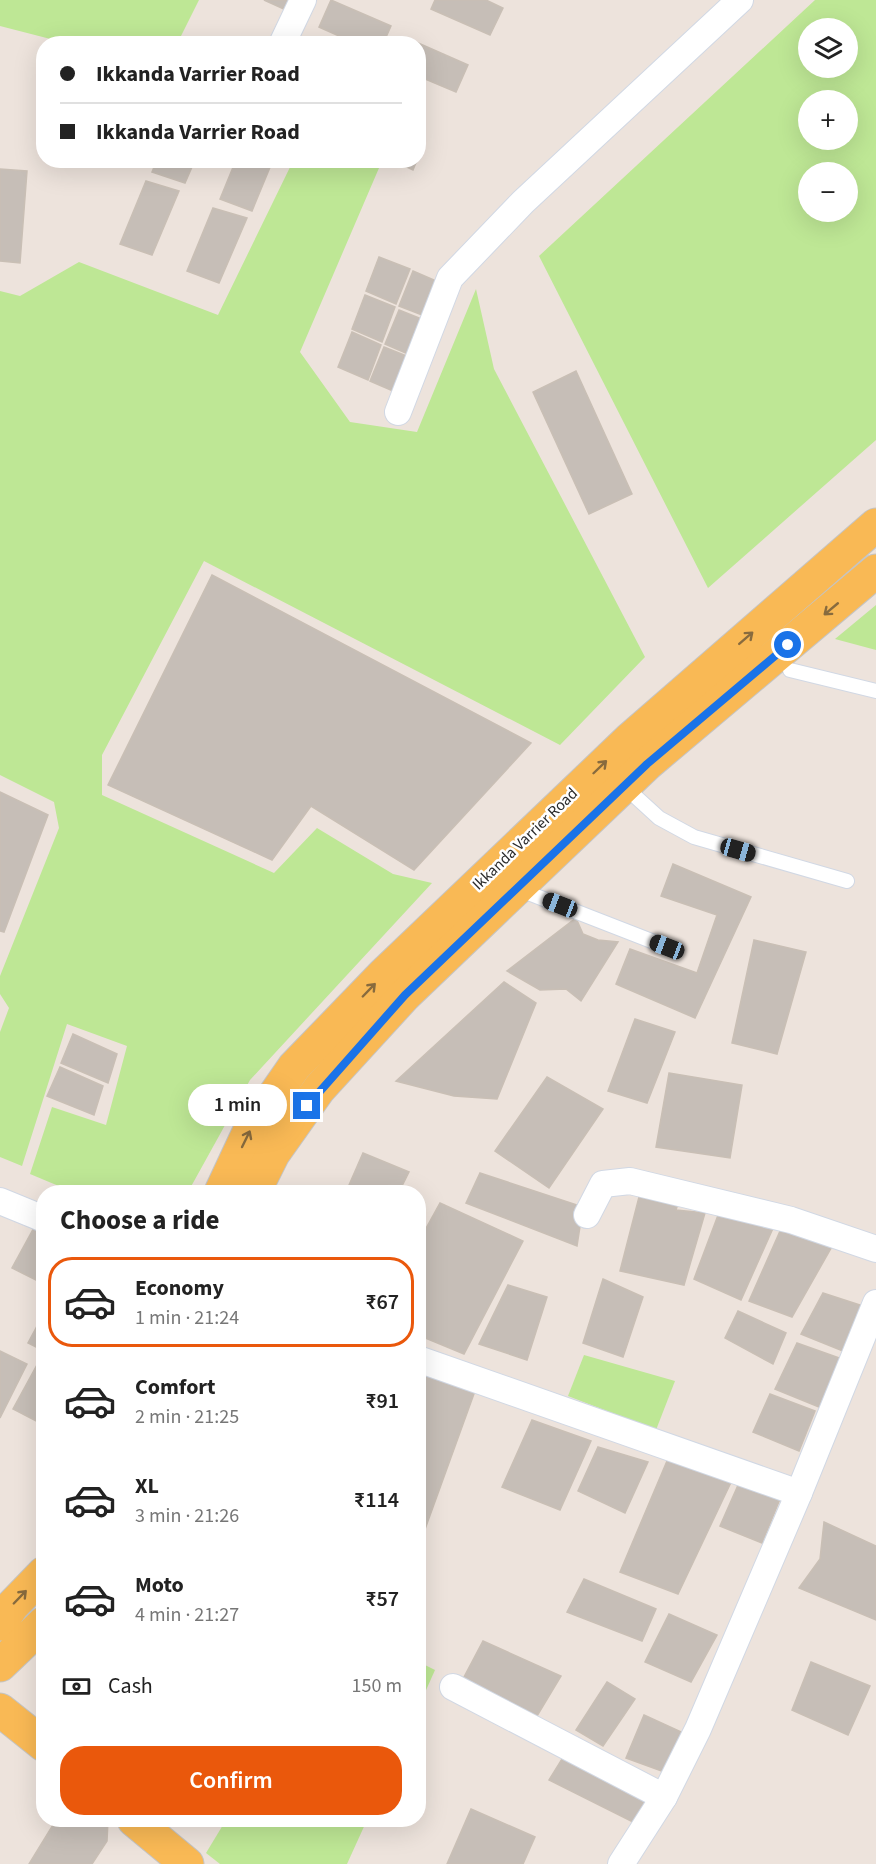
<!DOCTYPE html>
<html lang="en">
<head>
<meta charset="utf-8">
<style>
  body { margin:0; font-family:"Source Sans 3",sans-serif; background:#f2f2f2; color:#222; height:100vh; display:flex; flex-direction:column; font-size:22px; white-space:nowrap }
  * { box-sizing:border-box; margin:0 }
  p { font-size:20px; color:#767676 }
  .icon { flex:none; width:33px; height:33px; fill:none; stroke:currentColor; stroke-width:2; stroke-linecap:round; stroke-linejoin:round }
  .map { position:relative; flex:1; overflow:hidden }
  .side { position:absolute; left:36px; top:1185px; width:390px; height:642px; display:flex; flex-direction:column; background:#fff; border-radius:24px; box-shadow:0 6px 24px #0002 }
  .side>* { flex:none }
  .guide { position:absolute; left:36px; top:36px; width:390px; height:132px; border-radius:24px; box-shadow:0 6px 24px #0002; display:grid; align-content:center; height:132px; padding:0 24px; background:#fff }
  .controls { position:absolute; left:798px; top:18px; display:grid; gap:12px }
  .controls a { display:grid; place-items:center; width:60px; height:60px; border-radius:50%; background:#fff; box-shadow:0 6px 24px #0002; font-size:30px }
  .end { position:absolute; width:27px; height:27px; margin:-14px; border:8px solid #1a73e8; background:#fff; box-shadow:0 0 0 3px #fff }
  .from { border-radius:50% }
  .bubble { position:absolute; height:42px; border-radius:21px; background:#fff; box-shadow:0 6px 24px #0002; font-size:20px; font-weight:600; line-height:42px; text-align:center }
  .car { position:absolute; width:18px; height:36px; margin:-18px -9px; border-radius:8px; box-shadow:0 0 4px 2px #0007; background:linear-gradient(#222 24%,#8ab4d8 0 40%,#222 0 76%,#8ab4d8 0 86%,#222 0) }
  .guide b { display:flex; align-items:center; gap:21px; height:57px; font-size:22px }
  .guide b+b { border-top:2px solid #e0e0e0 }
  .guide i { width:15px; height:15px; background:#222 }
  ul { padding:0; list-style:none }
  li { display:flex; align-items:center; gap:18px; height:90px; margin:0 12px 9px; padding:0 12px; border:3px solid transparent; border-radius:24px }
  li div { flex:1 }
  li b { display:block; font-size:22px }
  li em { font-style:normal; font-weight:600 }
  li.active { border-color:#ea580c }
  li>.icon { width:54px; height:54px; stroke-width:1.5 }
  h2 { padding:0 24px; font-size:27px; line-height:72px }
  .pay { display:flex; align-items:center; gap:15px; height:66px; padding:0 24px; font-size:22px }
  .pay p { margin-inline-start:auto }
  .primary-button { display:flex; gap:12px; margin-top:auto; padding:12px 24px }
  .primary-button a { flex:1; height:69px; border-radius:24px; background:#ea580c; color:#fff; font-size:24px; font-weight:600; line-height:69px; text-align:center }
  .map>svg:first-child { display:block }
</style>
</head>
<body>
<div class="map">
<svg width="876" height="1864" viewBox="0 0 876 1864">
  <rect width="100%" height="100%" fill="#ede3dc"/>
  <g fill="#bee795" fill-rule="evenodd">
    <polygon points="0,0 199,0 177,44 66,43 0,26"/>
    <path d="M 815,0 L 876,0 L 876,440 L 708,588 L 539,256 ZM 848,28 L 848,68 L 808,68 L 808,28 ZM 808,100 L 848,100 L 848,140 L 808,140 ZM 848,172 L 848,212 L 808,212 L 808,172 Z"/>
    <polygon points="293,161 333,161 379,168 300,352 350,422 417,432 476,289 494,369 645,657 560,745 204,561 102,755 102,795 274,873 317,828 393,874 432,883 250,1080 188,1192 73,1192 30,1174 52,1107 106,1125 127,1046 67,1024 22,1166 0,1157 0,1032 9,1008 0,994 0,976 59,828 54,802 0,775 0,291 20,296 79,262 218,315"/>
    <polygon points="876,605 876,650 835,639"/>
    <polygon points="584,1355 675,1381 656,1430 568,1396"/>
    <polygon points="419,1662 435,1670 419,1706"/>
    <polygon points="226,1820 367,1820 347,1864 220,1864 206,1853"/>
  </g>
  <g fill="#c6beb7" stroke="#c9bfb5" stroke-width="1.5">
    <polygon points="264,0 291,0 286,10"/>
    <polygon points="331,0 391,26 383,44 357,44 319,27"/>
    <polygon points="435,0 486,0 503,8 490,35 431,9"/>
    <polygon points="409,39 468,65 456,92 418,76 418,44 407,44"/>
    <polygon points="157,160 195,160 185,183 152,172"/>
    <polygon points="236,160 273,160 252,211 220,199"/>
    <polygon points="392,160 417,160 413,170"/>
    <polygon points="0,169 27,171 20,263 0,261"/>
    <polygon points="146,181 179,191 152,255 120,244"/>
    <polygon points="213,208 247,218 219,283 187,271"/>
    <polygon points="379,257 410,269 396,304 366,291"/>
    <polygon points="413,271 443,284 430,318 399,306"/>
    <polygon points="365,295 395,307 382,342 352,329"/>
    <polygon points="399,310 429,322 415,357 385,344"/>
    <polygon points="352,332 381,345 368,380 338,367"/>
    <polygon points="384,347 414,359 400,394 370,381"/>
    <polygon points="576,371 632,494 589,514 533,392"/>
    <polygon points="212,575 531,743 414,870 311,806 272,860 108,785"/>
    <polygon points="0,792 48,815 4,932 0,931"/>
    <polygon points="673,864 751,897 695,1018 616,984 630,949 697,973 717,915 661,896"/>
    <polygon points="576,918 583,934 598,940 618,942 581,1001 566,989 540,990 507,971"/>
    <polygon points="754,940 806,952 777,1054 732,1043"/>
    <polygon points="504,982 536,1003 497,1099 454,1096 396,1081"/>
    <polygon points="635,1019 675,1032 647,1103 608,1091"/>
    <polygon points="73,1034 117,1054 108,1083 61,1063"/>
    <polygon points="60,1067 103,1086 94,1115 47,1096"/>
    <polygon points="669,1073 742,1085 730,1158 656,1147"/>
    <polygon points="547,1077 603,1109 549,1188 495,1151"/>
    <polygon points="363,1153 409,1172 399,1192 346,1192"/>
    <polygon points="480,1173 583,1207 577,1246 466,1203"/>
    <polygon points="640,1193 679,1200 676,1210 705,1213 684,1285 620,1271"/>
    <polygon points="440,1203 523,1241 464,1354 418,1335 418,1243"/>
    <polygon points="720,1210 774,1226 741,1300 694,1279"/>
    <polygon points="36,1224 44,1227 44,1284 12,1268"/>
    <polygon points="781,1229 834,1243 792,1317 749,1301"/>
    <polygon points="603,1279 643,1297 623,1357 583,1343"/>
    <polygon points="508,1285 547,1297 527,1360 479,1344"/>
    <polygon points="823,1293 866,1307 843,1351 801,1334"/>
    <polygon points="738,1311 786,1333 773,1364 725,1338"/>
    <polygon points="44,1313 44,1351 28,1343"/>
    <polygon points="797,1343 842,1359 819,1407 775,1389"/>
    <polygon points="0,1351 27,1364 0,1418"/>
    <polygon points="37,1365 44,1367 44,1425 13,1409"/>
    <polygon points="418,1372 475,1391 424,1532 418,1530"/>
    <polygon points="770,1394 815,1411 799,1451 753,1432"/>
    <polygon points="532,1420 591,1441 560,1510 502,1487"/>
    <polygon points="598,1447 648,1462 625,1513 578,1491"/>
    <polygon points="670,1454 734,1476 678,1594 620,1572"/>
    <polygon points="739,1483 780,1499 762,1543 720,1526"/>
    <polygon points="824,1522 876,1546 876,1620 799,1588 820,1559"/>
    <polygon points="584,1579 656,1609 642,1641 567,1612"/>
    <polygon points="669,1614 717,1635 691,1682 645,1662"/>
    <polygon points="483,1641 561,1676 537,1716 463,1679"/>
    <polygon points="811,1662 870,1686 848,1735 792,1710"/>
    <polygon points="607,1682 635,1699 603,1746 576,1730"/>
    <polygon points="644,1715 688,1735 670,1774 626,1758"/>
    <polygon points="567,1751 653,1792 635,1823 549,1780"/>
    <polygon points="471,1809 535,1837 523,1864 447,1864"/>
    <polygon points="56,1820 108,1820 107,1841 92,1864 29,1864"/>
  </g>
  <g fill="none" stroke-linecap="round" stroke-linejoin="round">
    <g stroke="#d1d8e4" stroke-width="16">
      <g id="lane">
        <polyline points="790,670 876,691"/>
        <polyline points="624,786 659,818 694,837 847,881"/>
        <polyline points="518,889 667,947"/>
      </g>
    </g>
    <g stroke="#d1d8e4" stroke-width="28">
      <g id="street">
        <polyline points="282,44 303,0"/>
        <polyline points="398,412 450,278 523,202 740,0"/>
        <polyline points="0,1201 44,1219"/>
        <polyline points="587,1215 603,1184 630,1181 791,1220 876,1249"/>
        <polyline points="418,1359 799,1493"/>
        <polyline points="453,1687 664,1797"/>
        <polyline points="621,1864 664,1797 698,1729 799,1493 876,1303"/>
      </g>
    </g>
    <g stroke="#c4c4c4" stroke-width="35">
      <g id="primary">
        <polyline points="221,1192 249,1132 294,1067 383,975 630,739 876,525"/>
        <polyline points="254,1192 273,1154 319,1089 405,995 647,764 876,571"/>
        <polyline points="0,1624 12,1606 44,1573"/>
        <polyline points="0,1665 44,1623"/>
        <polyline points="0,1710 44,1745"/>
        <polyline points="134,1820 187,1864"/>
      </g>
    </g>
    <use href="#lane" stroke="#fff" stroke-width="14"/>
    <use href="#street" stroke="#fff" stroke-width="26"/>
    <use href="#primary" stroke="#f9b955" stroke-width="33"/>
  </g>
  <defs><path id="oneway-shaft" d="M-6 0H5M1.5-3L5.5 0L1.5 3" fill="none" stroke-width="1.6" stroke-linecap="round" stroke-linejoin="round" transform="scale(1.5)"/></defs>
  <g stroke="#886b3e">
    <use href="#oneway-shaft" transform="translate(831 609) rotate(140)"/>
    <use href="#oneway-shaft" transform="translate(746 638) rotate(-41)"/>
    <use href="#oneway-shaft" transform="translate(600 767) rotate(-44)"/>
    <use href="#oneway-shaft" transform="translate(369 990) rotate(-46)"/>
    <use href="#oneway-shaft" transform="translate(246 1139) rotate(-64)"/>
    <use href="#oneway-shaft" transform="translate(20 1597) rotate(-46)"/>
  </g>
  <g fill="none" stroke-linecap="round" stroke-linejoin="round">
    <polyline stroke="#1a73e8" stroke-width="8" points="307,1106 405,995 647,764 788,645"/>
  </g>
  <g text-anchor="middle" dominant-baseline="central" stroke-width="5" stroke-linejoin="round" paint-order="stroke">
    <g font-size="16" fill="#2b2b2b" stroke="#fff">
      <text transform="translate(525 839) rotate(-44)">Ikkanda Varrier Road</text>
    </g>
  </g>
</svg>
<div class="controls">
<a><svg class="icon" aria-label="layers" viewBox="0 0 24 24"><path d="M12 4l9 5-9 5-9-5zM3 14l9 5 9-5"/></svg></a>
<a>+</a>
<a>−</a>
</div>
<i class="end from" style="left:788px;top:645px"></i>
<i class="end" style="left:307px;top:1106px"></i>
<div class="bubble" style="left:188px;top:1084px;width:99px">1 min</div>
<i class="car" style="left:738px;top:850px;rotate:106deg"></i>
<i class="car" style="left:560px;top:905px;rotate:291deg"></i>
<i class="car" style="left:667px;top:947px;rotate:291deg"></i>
<div class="guide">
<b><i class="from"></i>Ikkanda Varrier Road</b>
<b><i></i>Ikkanda Varrier Road</b>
</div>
<section class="side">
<h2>Choose a ride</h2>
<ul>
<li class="active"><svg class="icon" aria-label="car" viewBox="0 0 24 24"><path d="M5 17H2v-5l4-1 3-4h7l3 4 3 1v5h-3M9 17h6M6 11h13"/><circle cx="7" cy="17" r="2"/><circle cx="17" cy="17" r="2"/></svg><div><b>Economy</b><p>1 min · 21:24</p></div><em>₹67</em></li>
<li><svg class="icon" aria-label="car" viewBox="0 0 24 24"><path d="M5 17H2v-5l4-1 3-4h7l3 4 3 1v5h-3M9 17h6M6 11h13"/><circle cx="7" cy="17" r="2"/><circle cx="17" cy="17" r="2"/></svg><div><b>Comfort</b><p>2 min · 21:25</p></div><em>₹91</em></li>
<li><svg class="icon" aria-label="car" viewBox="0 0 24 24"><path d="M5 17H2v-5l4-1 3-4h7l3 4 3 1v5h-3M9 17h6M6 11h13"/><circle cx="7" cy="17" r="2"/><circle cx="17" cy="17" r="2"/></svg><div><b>XL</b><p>3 min · 21:26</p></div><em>₹114</em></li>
<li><svg class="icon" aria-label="car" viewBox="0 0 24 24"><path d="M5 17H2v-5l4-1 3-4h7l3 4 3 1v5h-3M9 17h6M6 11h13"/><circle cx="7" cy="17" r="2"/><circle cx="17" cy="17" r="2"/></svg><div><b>Moto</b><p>4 min · 21:27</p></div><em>₹57</em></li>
</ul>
<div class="pay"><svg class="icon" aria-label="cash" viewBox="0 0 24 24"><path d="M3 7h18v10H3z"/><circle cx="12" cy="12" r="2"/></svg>Cash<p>150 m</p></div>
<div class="primary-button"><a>Confirm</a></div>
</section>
</div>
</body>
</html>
